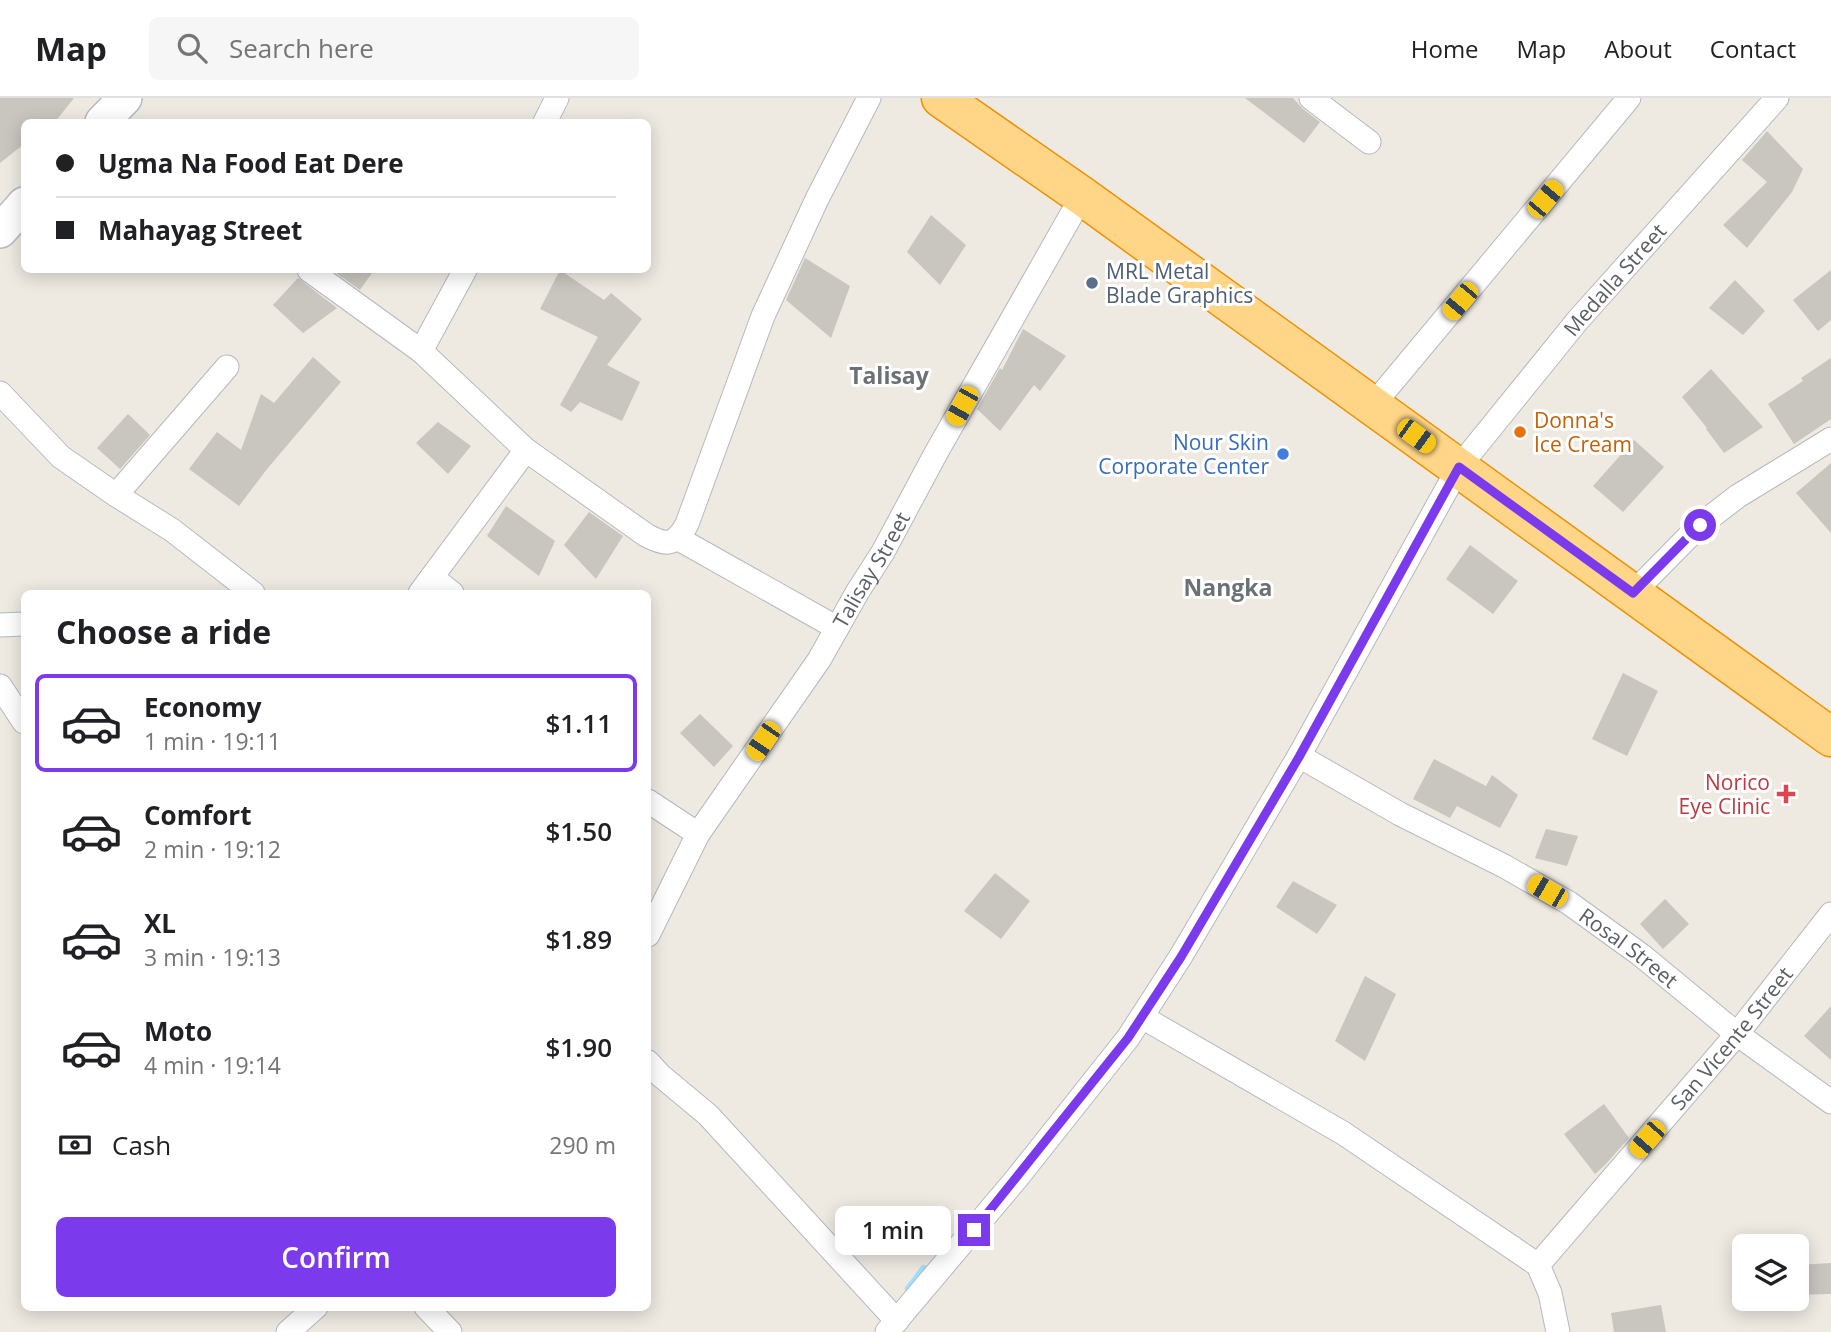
<!DOCTYPE html>
<html lang="en">
<head>
<meta charset="utf-8">
<style>
  body { margin:0; font-family:"Open Sans",sans-serif; background:#f6f6f6; color:#202124; height:100vh; display:flex; flex-direction:column; font-size:26px; white-space:nowrap }
  * { box-sizing:border-box; margin:0 }
  p { font-size:23px; color:#757577 }
  .icon { flex:none; width:38px; height:38px; fill:none; stroke:currentColor; stroke-width:2; stroke-linecap:round; stroke-linejoin:round }
  .map { position:relative; flex:1; overflow:hidden }
  .panel { position:absolute; left:21px; top:492px; width:630px; height:721px; display:flex; flex-direction:column; background:#fff; border-radius:10px; box-shadow:0 4px 18px #0003 }
  .panel>* { flex:none }
  .guide { position:absolute; left:21px; top:21px; width:630px; height:154px; border-radius:10px; box-shadow:0 4px 18px #0003; display:grid; align-content:center; height:154px; padding:0 35px; background:#fff }
  .buttons { position:absolute; left:1732px; top:1136px; display:grid; gap:14px }
  .buttons a { display:grid; place-items:center; width:77px; height:77px; border-radius:10px; background:#fff; box-shadow:0 4px 18px #0003; font-size:35px }
  .end { position:absolute; width:32px; height:32px; margin:-16px; border:9px solid #7c3aed; background:#fff; box-shadow:0 0 0 4px #fff }
  .from { border-radius:50% }
  .bubble { position:absolute; height:49px; border-radius:10px; background:#fff; box-shadow:0 4px 18px #0003; font-size:23px; font-weight:600; line-height:49px; text-align:center }
  .car { position:absolute; width:21px; height:42px; margin:-21px -10px; border-radius:9px; box-shadow:0 0 5px 2px #0007; background:linear-gradient(#f5c518 24%,#345 0 40%,#f5c518 0 76%,#345 0 86%,#f5c518 0) }
  .guide b { display:flex; align-items:center; gap:24px; height:66px; font-size:26px }
  .guide b+b { border-top:2px solid #e0e0e0 }
  .guide i { width:18px; height:18px; background:#202124 }
  ul { padding:0; list-style:none }
  li { display:flex; align-items:center; gap:21px; height:98px; margin:0 14px 10px; padding:0 21px; border:4px solid transparent; border-radius:10px }
  li div { flex:1 }
  li b { display:block; font-size:26px }
  li em { font-style:normal; font-weight:600 }
  li.selected { border-color:#7c3aed }
  li>.icon { width:63px; height:63px; stroke-width:1.5 }
  h2 { padding:0 35px; font-size:32px; line-height:84px }
  .pay { display:flex; align-items:center; gap:18px; height:77px; padding:0 35px; font-size:26px }
  .pay p { margin-inline-start:auto }
  .cta { display:flex; gap:14px; margin-top:auto; padding:14px 35px }
  .cta a { flex:1; height:80px; border-radius:10px; background:#7c3aed; color:#fff; font-size:28px; font-weight:600; line-height:80px; text-align:center }
  header { display:flex; align-items:center; gap:42px; box-sizing:border-box; height:98px; padding:0 35px; background:#fff; border-bottom:2px solid #e0e0e0 }
  header strong { font-size:33px }
  nav { display:flex; gap:38px; margin-inline-start:auto; font-size:24px }
  .search { width:490px; height:63px; background:#f6f6f6; display:flex; align-items:center; gap:18px; box-sizing:border-box; padding:0 24px; border-radius:10px; color:#757577; font-size:26px }
  .map>svg:first-child { display:block }
</style>
</head>
<body>
<header>
<strong>Map</strong>
<div class="search"><svg class="icon" aria-label="search" viewBox="0 0 24 24"><circle cx="10" cy="10" r="6"/><path d="M15 15l6 6"/></svg>Search here</div>
<nav><a>Home</a><a>Map</a><a>About</a><a>Contact</a></nav>
</header>
<div class="map">
<svg width="1831" height="1234" viewBox="0 0 1831 1234">
  <rect width="100%" height="100%" fill="#eeeae2"/>
  <g fill="none" stroke-linecap="round" stroke-linejoin="round">
    <polyline stroke="#a1deff" stroke-width="8" points="909,1191 924,1171"/>
  </g>
  <g fill="#c9c5bf">
    <polygon points="0,0 74,0 55,24 24,24 24,46 0,65"/>
    <polygon points="1245,0 1293,0 1303,11 1320,24 1304,45"/>
    <polygon points="1767,33 1803,71 1792,94 1747,150 1723,127 1767,84 1742,62"/>
    <polygon points="931,117 966,147 940,187 907,154"/>
    <polygon points="805,160 850,188 831,240 786,202"/>
    <polygon points="332,172 374,172 360,192"/>
    <polygon points="560,172 604,202 611,195 642,221 607,267 640,284 622,323 580,304 571,314 560,307 598,239 540,211"/>
    <polygon points="1831,172 1831,222 1818,233 1793,202"/>
    <polygon points="298,180 337,210 303,235 273,207"/>
    <polygon points="1735,182 1765,213 1743,237 1709,210"/>
    <polygon points="1023,231 1066,258 1040,293 1034,287 1000,333 977,311 1000,270 1002,272"/>
    <polygon points="313,259 341,284 267,371 239,408 189,371 217,334 241,352 261,296 274,305"/>
    <polygon points="1831,260 1831,321 1794,346 1768,306 1803,283 1801,280"/>
    <polygon points="1711,271 1763,329 1724,355 1706,331 1707,330 1682,299"/>
    <polygon points="128,316 150,337 120,371 97,350"/>
    <polygon points="438,324 471,348 448,376 416,345"/>
    <polygon points="1634,342 1664,369 1623,414 1593,388"/>
    <polygon points="1831,365 1831,435 1796,395"/>
    <polygon points="506,408 555,443 539,478 487,438"/>
    <polygon points="589,414 623,438 596,481 564,447"/>
    <polygon points="1470,447 1518,483 1493,516 1446,481"/>
    <polygon points="1623,575 1658,593 1627,658 1592,641"/>
    <polygon points="700,616 733,648 714,669 680,635"/>
    <polygon points="1434,661 1486,688 1492,677 1518,697 1500,730 1457,708 1450,720 1413,701"/>
    <polygon points="1546,731 1578,738 1567,768 1535,760"/>
    <polygon points="995,775 1030,803 1001,841 964,813"/>
    <polygon points="1293,783 1337,807 1317,836 1276,809"/>
    <polygon points="1665,801 1689,826 1663,851 1640,826"/>
    <polygon points="1365,878 1396,896 1365,963 1335,943"/>
    <polygon points="1831,908 1831,962 1804,938"/>
    <polygon points="1604,1006 1629,1040 1605,1067 1595,1076 1564,1036"/>
    <polygon points="1831,1165 1831,1196 1797,1197 1797,1167"/>
    <polygon points="1661,1207 1666,1234 1614,1234 1611,1215"/>
  </g>
  <g fill="none" stroke-linecap="round" stroke-linejoin="round">
    <g stroke="#b5b9bd" stroke-width="25">
      <g id="street">
        <polyline points="1311,0 1369,44"/>
        <polyline points="545,24 557,0"/>
        <path d="M 309,172 L 421,253 L 526,352 L 646,437 C 666,448 675,448 687,426 L 763,218 L 817,101 L 869,0"/>
        <polyline points="421,253 465,172"/>
        <polyline points="0,295 61,359 116,397 172,432 253,495"/>
        <polyline points="1373,307 1629,0"/>
        <polyline points="116,397 227,269"/>
        <polyline points="677,440 837,530"/>
        <polyline points="432,479 452,495"/>
        <polyline points="420,495 526,352"/>
        <polyline points="1633,495 1700,427 1738,398 1831,341"/>
        <polyline points="0,527 24,526"/>
        <polyline points="0,588 24,624"/>
        <path id="s1" d="M 1299,658 L 1400,716 L 1504,768 L 1569,805 L 1641,857 L 1737,936 L 1831,1004"/>
        <polyline points="648,703 698,736"/>
        <path id="s2" d="M 648,837 L 698,736 L 819,562 L 858,493 L 883,454 L 936,355 L 1082,98"/>
        <polyline points="1142,919 1343,1035 1538,1167"/>
        <polyline points="648,964 660,977 708,1017 897,1223"/>
        <path id="s3" d="M 1538,1167 L 1737,936 L 1831,816"/>
        <polyline points="1538,1167 1550,1195 1558,1234"/>
        <polyline points="426,1209 450,1234"/>
        <polyline points="288,1234 316,1209"/>
        <path id="s4" d="M 887,1234 L 1017,1080 L 1128,940 L 1181,858 L 1299,658 L 1459,369 L 1578,222 L 1777,0"/>
      </g>
    </g>
    <g stroke="#b5babf" stroke-width="36">
      <g id="secondary">
        <polyline points="102,24 125,0"/>
        <polyline points="0,133 24,106"/>
      </g>
    </g>
    <g stroke="#f09000" stroke-width="41">
      <polyline id="highway" points="941,0 1082,98 1831,639"/>
    </g>
    <use href="#street" stroke="#fff" stroke-width="23"/>
    <use href="#secondary" stroke="#fff" stroke-width="33"/>
    <use href="#highway" stroke="#ffd688" stroke-width="38"/>
  </g>
  <g fill="none" stroke-linecap="round" stroke-linejoin="round">
    <polyline stroke="#7c3aed" stroke-width="9" points="974,1132 1128,940 1181,859 1299,659 1459,369 1633,495 1700,427"/>
  </g>
  <circle fill="#5c6f8a" stroke="#fff" stroke-width="2.5" cx="1092" cy="185" r="7"/>
  <circle fill="#e8710a" stroke="#fff" stroke-width="2.5" cx="1520" cy="334" r="7"/>
  <circle fill="#3f7fe0" stroke="#fff" stroke-width="2.5" cx="1283" cy="356" r="7"/>
  <path fill="#e0444e" stroke="#fff" stroke-width="2.5" d="M1782.5 685.5h7v7h7v7h-7v7h-7v-7h-7v-7h7z"/>
  <g text-anchor="middle" dominant-baseline="central" stroke-width="6" stroke-linejoin="round" paint-order="stroke">
    <g font-size="21" fill="#4e5e75" stroke="#fff" text-anchor="start">
      <text x="1106" y="173">MRL Metal<tspan x="1106" dy="24">Blade Graphics</tspan></text>
    </g>
    <g font-size="21" fill="#5a5f63" stroke="#fff">
      <text stroke="none"><textPath href="#s4" startOffset="1284">Medalla Street</textPath></text>
      <text stroke="none"><textPath href="#s2" startOffset="429">Talisay Street</textPath></text>
      <text stroke="none"><textPath href="#s1" startOffset="382">Rosal Street</textPath></text>
      <text stroke="none"><textPath href="#s3" startOffset="298">San Vicente Street</textPath></text>
    </g>
    <g font-size="21" fill="#c56008" stroke="#fff" text-anchor="start">
      <text x="1534" y="322">Donna's<tspan x="1534" dy="24">Ice Cream</tspan></text>
    </g>
    <g font-size="21" fill="#366cbe" stroke="#fff" text-anchor="end">
      <text x="1269" y="344">Nour Skin<tspan x="1269" dy="24">Corporate Center</tspan></text>
    </g>
    <g font-size="21" fill="#be3a42" stroke="#fff" text-anchor="end">
      <text x="1770" y="684">Norico<tspan x="1770" dy="24">Eye Clinic</tspan></text>
    </g>
    <g font-size="23" font-weight="bold" fill="#6b7175" stroke="#fff">
      <text x="889" y="277">Talisay</text>
      <text x="1228" y="489">Nangka</text>
    </g>
  </g>
</svg>
<div class="buttons">
<a><svg class="icon" aria-label="layers" viewBox="0 0 24 24"><path d="M12 4l9 5-9 5-9-5zM3 14l9 5 9-5"/></svg></a>
</div>
<i class="end from" style="left:1700px;top:427px"></i>
<i class="end" style="left:974px;top:1132px"></i>
<div class="bubble" style="left:835px;top:1108px;width:116px">1 min</div>
<i class="car" style="left:1545px;top:101px;rotate:40deg"></i>
<i class="car" style="left:1460px;top:203px;rotate:220deg"></i>
<i class="car" style="left:962px;top:308px;rotate:209deg"></i>
<i class="car" style="left:1416px;top:338px;rotate:126deg"></i>
<i class="car" style="left:763px;top:643px;rotate:214deg"></i>
<i class="car" style="left:1547px;top:793px;rotate:300deg"></i>
<i class="car" style="left:1647px;top:1041px;rotate:221deg"></i>
<div class="guide">
<b><i class="from"></i>Ugma Na Food Eat Dere</b>
<b><i></i>Mahayag Street</b>
</div>
<section class="panel">
<h2>Choose a ride</h2>
<ul>
<li class="selected"><svg class="icon" aria-label="car" viewBox="0 0 24 24"><path d="M5 17H2v-5l4-1 3-4h7l3 4 3 1v5h-3M9 17h6M6 11h13"/><circle cx="7" cy="17" r="2"/><circle cx="17" cy="17" r="2"/></svg><div><b>Economy</b><p>1 min · 19:11</p></div><em>$1.11</em></li>
<li><svg class="icon" aria-label="car" viewBox="0 0 24 24"><path d="M5 17H2v-5l4-1 3-4h7l3 4 3 1v5h-3M9 17h6M6 11h13"/><circle cx="7" cy="17" r="2"/><circle cx="17" cy="17" r="2"/></svg><div><b>Comfort</b><p>2 min · 19:12</p></div><em>$1.50</em></li>
<li><svg class="icon" aria-label="car" viewBox="0 0 24 24"><path d="M5 17H2v-5l4-1 3-4h7l3 4 3 1v5h-3M9 17h6M6 11h13"/><circle cx="7" cy="17" r="2"/><circle cx="17" cy="17" r="2"/></svg><div><b>XL</b><p>3 min · 19:13</p></div><em>$1.89</em></li>
<li><svg class="icon" aria-label="car" viewBox="0 0 24 24"><path d="M5 17H2v-5l4-1 3-4h7l3 4 3 1v5h-3M9 17h6M6 11h13"/><circle cx="7" cy="17" r="2"/><circle cx="17" cy="17" r="2"/></svg><div><b>Moto</b><p>4 min · 19:14</p></div><em>$1.90</em></li>
</ul>
<div class="pay"><svg class="icon" aria-label="cash" viewBox="0 0 24 24"><path d="M3 7h18v10H3z"/><circle cx="12" cy="12" r="2"/></svg>Cash<p>290 m</p></div>
<div class="cta"><a>Confirm</a></div>
</section>
</div>
</body>
</html>
